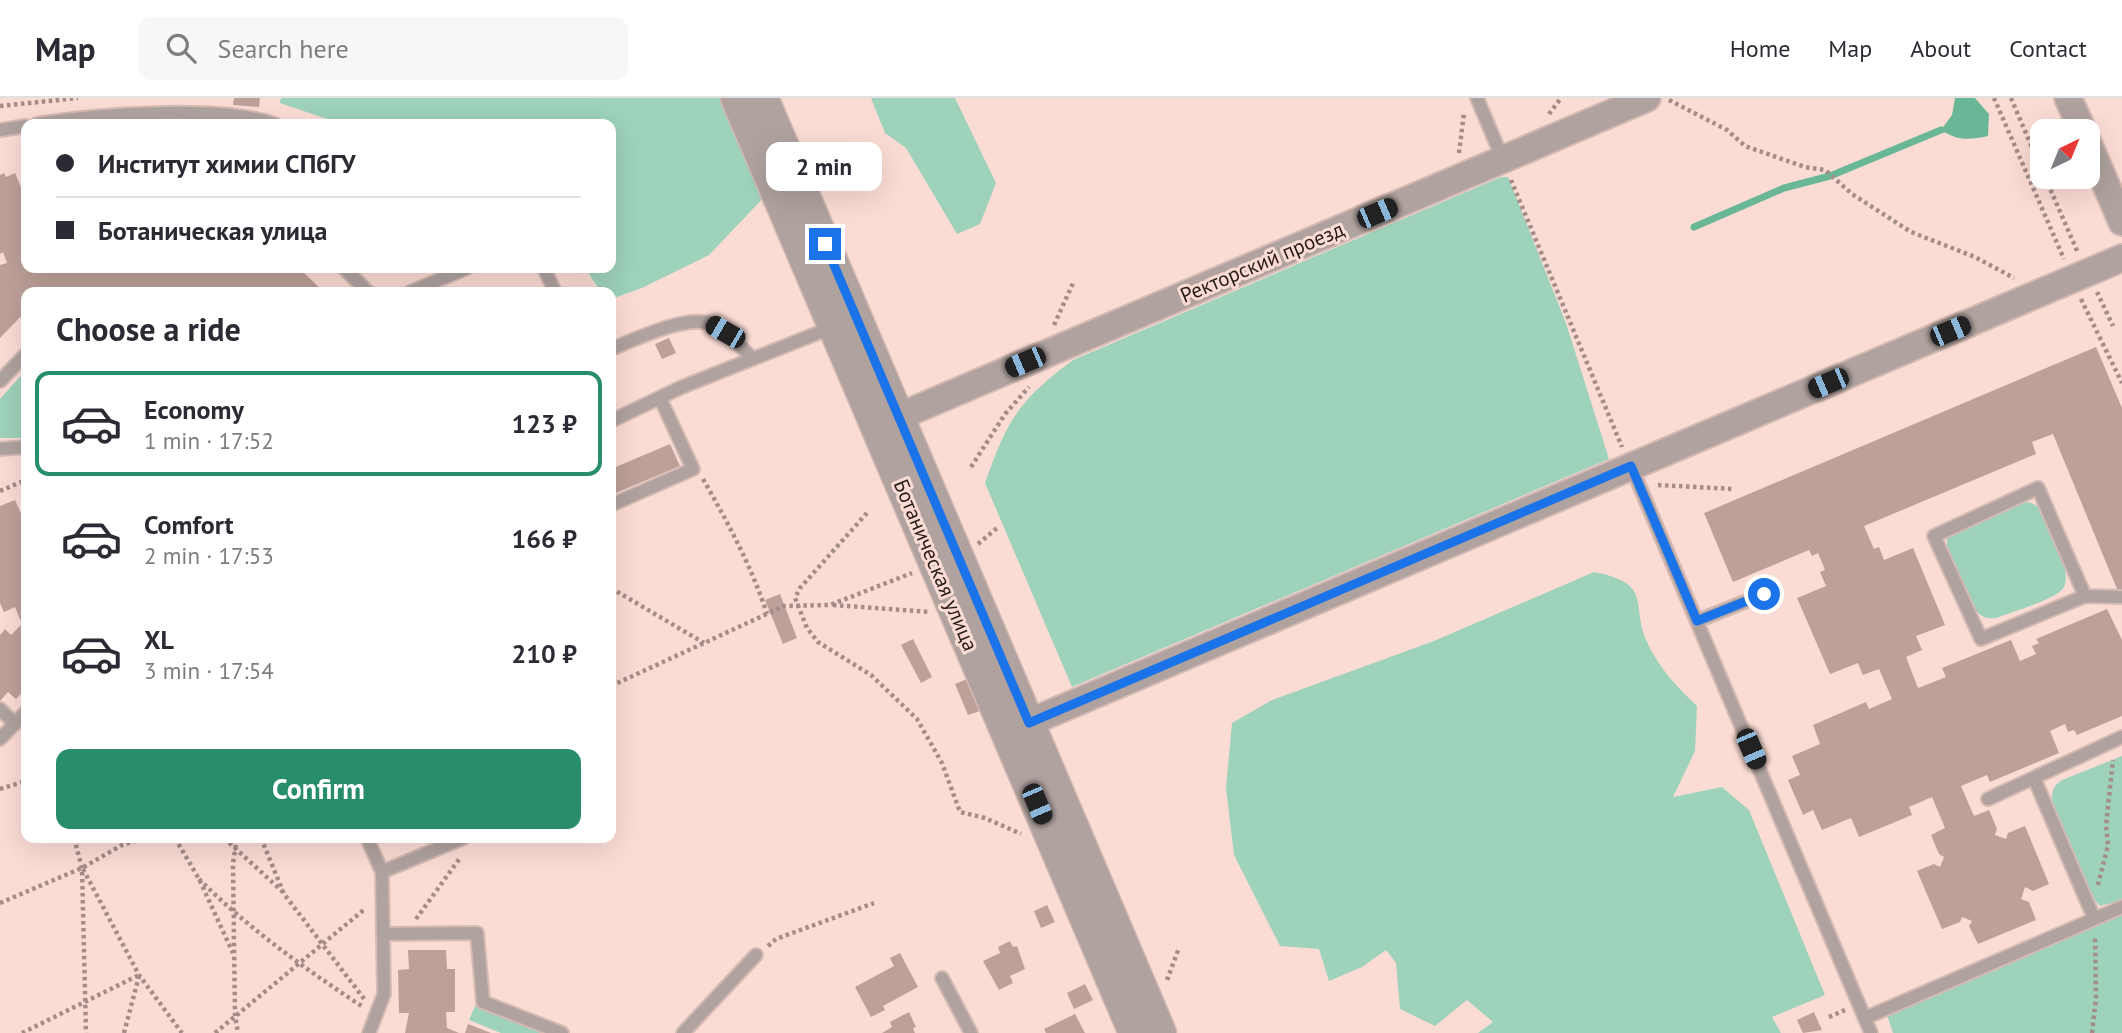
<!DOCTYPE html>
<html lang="en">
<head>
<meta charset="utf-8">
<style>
  body { margin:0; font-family:"PT Sans",sans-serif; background:#f7f7f7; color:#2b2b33; height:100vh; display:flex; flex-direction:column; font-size:26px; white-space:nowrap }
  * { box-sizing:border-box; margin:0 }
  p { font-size:23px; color:#7c7c81 }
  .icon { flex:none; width:38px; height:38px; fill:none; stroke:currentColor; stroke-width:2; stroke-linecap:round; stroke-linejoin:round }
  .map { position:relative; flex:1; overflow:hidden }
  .sheet { position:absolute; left:21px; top:189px; width:595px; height:556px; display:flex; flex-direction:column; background:#fff; border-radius:14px; box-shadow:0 7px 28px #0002 }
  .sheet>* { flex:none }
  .banner { position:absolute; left:21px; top:21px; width:595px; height:154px; border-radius:14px; box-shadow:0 7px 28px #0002; display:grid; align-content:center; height:154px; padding:0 35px; background:#fff }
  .needle { width:46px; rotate:43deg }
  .controls { position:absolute; left:2030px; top:21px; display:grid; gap:14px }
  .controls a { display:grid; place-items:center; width:70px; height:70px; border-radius:14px; background:#fff; box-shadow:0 7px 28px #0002; font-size:35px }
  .end { position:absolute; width:32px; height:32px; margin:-16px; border:9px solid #1a73e8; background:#fff; box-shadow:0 0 0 4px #fff }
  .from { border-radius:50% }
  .bubble { position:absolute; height:49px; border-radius:14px; background:#fff; box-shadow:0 7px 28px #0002; font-size:23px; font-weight:700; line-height:49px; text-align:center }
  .car { position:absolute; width:21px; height:42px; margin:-21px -10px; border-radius:9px; box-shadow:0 0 5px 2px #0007; background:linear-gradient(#222 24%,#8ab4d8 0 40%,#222 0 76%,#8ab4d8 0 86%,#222 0) }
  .banner b { display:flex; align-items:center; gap:24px; height:66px; font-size:26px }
  .banner b+b { border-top:2px solid #e1e1e2 }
  .banner i { width:18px; height:18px; background:#2b2b33 }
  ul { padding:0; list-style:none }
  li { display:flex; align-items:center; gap:21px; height:105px; margin:0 14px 10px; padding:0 21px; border:4px solid transparent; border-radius:14px }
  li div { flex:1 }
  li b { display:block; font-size:26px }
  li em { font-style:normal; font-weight:700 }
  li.selected { border-color:#288e6a }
  li>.icon { width:63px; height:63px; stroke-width:1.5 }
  h2 { padding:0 35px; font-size:32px; line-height:84px }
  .action { display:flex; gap:14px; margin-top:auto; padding:14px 35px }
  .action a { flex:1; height:80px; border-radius:14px; background:#288e6a; color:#fff; font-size:28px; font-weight:700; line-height:80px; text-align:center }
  header { display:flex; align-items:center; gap:42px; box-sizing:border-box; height:98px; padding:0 35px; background:#fff; border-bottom:2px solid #e1e1e2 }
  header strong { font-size:33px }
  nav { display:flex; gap:38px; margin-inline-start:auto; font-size:24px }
  .search { width:490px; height:63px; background:#f7f7f7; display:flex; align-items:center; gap:18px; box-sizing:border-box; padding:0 24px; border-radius:14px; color:#7c7c81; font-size:26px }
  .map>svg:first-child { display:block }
</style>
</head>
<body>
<header>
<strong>Map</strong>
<div class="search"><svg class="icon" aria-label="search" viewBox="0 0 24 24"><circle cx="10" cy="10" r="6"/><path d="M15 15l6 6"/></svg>Search here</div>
<nav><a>Home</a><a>Map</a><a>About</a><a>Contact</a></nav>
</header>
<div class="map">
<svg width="2122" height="935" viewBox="0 0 2122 935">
  <rect width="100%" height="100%" fill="#fbdcd5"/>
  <g fill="#9ed2ba">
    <polygon points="281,0 723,0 767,96 709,157 642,190 611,201 611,194 601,194 585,170 611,170 611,26 342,26 280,5"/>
    <polygon points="871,0 955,0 996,85 980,126 957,136 906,50 885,35"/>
    <path d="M 1501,79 L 1508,79 L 1566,225 L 1609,361 L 1072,589 L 985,385 C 1007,322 1019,302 1073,262 Z"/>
    <polygon points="26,272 26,340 0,340 0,301"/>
    <path d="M 2023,404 L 2032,405 L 2040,410 C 2048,427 2076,477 2062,492 C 2050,503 2012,514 1996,520 C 1983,522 1976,515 1970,504 L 1947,449 L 1947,441 L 1953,436 Z"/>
    <path d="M 1594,474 C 1654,486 1630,505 1647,544 C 1659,570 1677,589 1697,608 L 1695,653 L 1673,699 L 1722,689 L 1749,712 L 1825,897 L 1772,919 L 1781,935 L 1478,935 L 1493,924 L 1467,902 L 1435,928 L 1400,911 L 1396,865 L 1386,852 L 1362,869 L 1329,883 L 1319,851 L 1280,848 L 1234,757 L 1226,690 L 1232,625 L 1272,602 L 1434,543 Z"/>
    <path d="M 2122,658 L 2122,802 L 2100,808 L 2089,796 L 2053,709 C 2051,697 2051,689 2062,682 Z"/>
    <polygon points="2122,816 2122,935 1893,935 1887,917 1898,910"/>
    <polygon points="476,906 546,935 501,935 469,922"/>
  </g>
  <path fill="#6ab797" d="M 1955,0 L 1975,0 L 1989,16 L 1988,38 C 1969,42 1957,43 1941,32 L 1952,17 Z"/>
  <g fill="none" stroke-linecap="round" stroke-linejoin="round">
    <polyline stroke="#6ab797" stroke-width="7" points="1694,129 1784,90 1830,78 1941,32"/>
  </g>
  <g fill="#bda099">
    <polygon points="234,0 260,0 259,9 233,7"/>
    <polygon points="4,75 6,79 15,75 26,101 26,170 299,170 324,194 26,194 26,213 0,240 0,167 7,165 3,154 0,156 0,77"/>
    <polygon points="669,240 676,255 662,261 655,246"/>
    <polygon points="2096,249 2122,310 2122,503 2053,336 2032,344 2036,356 1864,428 1874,451 1879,449 1884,462 1913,450 1945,527 1916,538 1922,552 1906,559 1918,590 1946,579 1942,570 2011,542 2020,563 2036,556 2032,548 2039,545 2036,541 2107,511 2122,542 2122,618 2077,637 2074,632 2068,634 2065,626 2050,633 2059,655 1990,684 1987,677 1961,688 1974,718 1989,712 1997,731 1995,737 2006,741 2008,735 2025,728 2049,786 2033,793 2025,789 2021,801 2029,804 2036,822 1978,846 1969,828 1972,823 1962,819 1960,824 1942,831 1917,773 1934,766 1940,769 1944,759 1939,756 1931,737 1945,730 1932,699 1909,709 1912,717 1859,739 1851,720 1822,732 1813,712 1803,717 1788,682 1800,677 1792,658 1820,646 1813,627 1866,604 1869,611 1892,601 1879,571 1863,577 1858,565 1830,576 1797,500 1826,488 1820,474 1825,472 1818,455 1812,458 1809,452 1733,484 1704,415"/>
    <polygon points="670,346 680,368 611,397 611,371"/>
    <polygon points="15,402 26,427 26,591 16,601 8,594 0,603 0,537 5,531 11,537 22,526 15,509 4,514 0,505 0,408"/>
    <polygon points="780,496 797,540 783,546 765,502"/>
    <polygon points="913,541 932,579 921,585 901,547"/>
    <polygon points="967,581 980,613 968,617 955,586"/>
    <polygon points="1047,807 1055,824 1041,830 1034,813"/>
    <polygon points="1010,843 1013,849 1017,848 1025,871 1010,878 1013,885 999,892 983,863 1000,855 998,849"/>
    <polygon points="408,852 446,852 447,871 455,871 455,914 446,914 447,930 459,935 405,935 409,915 399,915 398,872 409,871"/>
    <polygon points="900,855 918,889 883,908 885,912 871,919 855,889 894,868 890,860"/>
    <polygon points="1085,886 1093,902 1074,911 1067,895"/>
    <polygon points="909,914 916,929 913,930 915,935 882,935 892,929 890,924"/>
    <polygon points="1814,914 1822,932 1803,935 1797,922"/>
    <polygon points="1075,916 1085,935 1046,935 1044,931"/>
    <polygon points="468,926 491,935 465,935"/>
  </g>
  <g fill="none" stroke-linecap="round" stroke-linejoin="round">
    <g stroke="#d5b9b3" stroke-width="16">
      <g id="service">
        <polyline points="1477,0 1503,62"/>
        <path d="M 37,26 C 97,16 218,7 275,26"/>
        <polyline points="0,32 26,28"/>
        <polyline points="344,170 368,194"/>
        <polyline points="544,170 555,194"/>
        <polyline points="410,194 467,170"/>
        <path d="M 611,251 C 634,242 687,216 711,226 C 728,232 740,249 753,261"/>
        <polyline points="0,283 26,256"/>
        <polyline points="611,323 682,289 833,229"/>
        <polyline points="0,351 26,349"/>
        <polyline points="1631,368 1871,935"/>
        <polyline points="611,407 693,371 660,300"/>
        <polyline points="2085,498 2038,390 1934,438 1981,541 2085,498 2120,499"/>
        <polyline points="1697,523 1764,496"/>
        <polyline points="0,611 15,626"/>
        <polyline points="0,641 26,614"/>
        <polyline points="2034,680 2094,820"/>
        <polyline points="1988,701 2122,639"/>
        <polyline points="367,740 382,774 384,896 369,935"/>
        <polyline points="382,774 463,740"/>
        <polyline points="383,836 477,835 483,904 562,935"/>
        <polyline points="942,880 971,935"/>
        <polyline points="1865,920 2122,809"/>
        <polyline points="683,935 756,857"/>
      </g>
    </g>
    <g stroke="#d5b9b3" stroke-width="30">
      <g id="minor">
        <polyline points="2068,0 2083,33"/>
        <polyline points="2088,45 2122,124"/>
        <polyline points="879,327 1647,0"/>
        <polyline points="1009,633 2122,160"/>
      </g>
    </g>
    <g stroke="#d5b9b3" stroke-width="35">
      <g id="tertiary">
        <polyline points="737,0 1135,935"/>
        <polyline points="762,0 1160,935"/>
      </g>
    </g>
    <g stroke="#a48d88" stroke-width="4.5" stroke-dasharray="3.5 3.5" stroke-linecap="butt">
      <polyline points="1994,0 2064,161"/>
      <polyline points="2011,0 2042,73"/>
      <polyline points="1669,2 1727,32 1745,48 1805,69 1825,72 1852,96 1911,134 1975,159 2014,180"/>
      <polyline points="0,8 78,0"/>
      <polyline points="1549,16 1561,0"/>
      <polyline points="1459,55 1464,15"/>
      <polyline points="2045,79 2078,155"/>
      <polyline points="1511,82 1622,349"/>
      <polyline points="2097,194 2113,228"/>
      <polyline points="2081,201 2122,285"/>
      <polyline points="1054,227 1074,183"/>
      <polyline points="971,369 1005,316 1029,289"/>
      <path d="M 703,381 C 728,425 751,467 767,516"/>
      <polyline points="1658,387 1733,391"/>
      <polyline points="0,393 26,382"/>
      <polyline points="867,415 800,490 795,500 807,530 818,544 871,577 917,621 942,665 960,714 985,720 1021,736"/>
      <polyline points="978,446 997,430"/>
      <polyline points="611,490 704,545"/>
      <polyline points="833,507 929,514"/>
      <polyline points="611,588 784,508 830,507 912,475"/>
      <polyline points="0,691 26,683"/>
      <polyline points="74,740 82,770 86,935"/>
      <polyline points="175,740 199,781 233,855"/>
      <polyline points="224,740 283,794"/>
      <polyline points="237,740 233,765 235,918 238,935"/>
      <polyline points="261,740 284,796 365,902"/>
      <polyline points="83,771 139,877 182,935"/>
      <path d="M 199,781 C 249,831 304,870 363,909"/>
      <polyline points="2098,787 2108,747 2106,727 2113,662"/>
      <polyline points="0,805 82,770 122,747 145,740"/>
      <polyline points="416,821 460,760"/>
      <polyline points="768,848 776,841 874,805"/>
      <polyline points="1167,882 1179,850"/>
      <polyline points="1829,919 1845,912"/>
      <polyline points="22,935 139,877"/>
      <polyline points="124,935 139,878"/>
      <polyline points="215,935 366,810"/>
      <polyline points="2092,935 2096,899 2095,838"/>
    </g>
    <use href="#service" stroke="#afa29f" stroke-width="12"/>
    <use href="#minor" stroke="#afa29f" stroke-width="26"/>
    <use href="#tertiary" stroke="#afa29f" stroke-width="32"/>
  </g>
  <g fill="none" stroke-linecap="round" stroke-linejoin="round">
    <polyline stroke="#1a73e8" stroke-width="9" points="825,146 1029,625 1631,368 1697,523 1764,496"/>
  </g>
  <g text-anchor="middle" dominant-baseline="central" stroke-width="6" stroke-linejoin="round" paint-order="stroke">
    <g font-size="21" fill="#271c1a" stroke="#fbdcd5">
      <text transform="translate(1262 164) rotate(-23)">Ректорский проезд</text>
      <text transform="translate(936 467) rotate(67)">Ботаническая улица</text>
    </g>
  </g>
</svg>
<div class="controls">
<a><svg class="needle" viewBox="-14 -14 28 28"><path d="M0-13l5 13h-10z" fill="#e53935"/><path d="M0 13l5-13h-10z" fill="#7c7c81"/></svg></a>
</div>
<i class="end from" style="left:1764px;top:496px"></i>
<i class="end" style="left:825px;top:146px"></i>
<div class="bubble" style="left:766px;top:44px;width:116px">2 min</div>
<i class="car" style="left:1377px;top:115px;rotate:67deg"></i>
<i class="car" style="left:1950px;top:233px;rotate:67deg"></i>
<i class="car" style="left:725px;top:234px;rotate:300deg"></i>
<i class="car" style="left:1025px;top:264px;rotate:247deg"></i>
<i class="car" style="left:1828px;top:285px;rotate:247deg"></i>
<i class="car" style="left:1751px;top:651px;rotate:157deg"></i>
<i class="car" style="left:1037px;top:706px;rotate:157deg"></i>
<div class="banner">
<b><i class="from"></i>Институт химии СПбГУ</b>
<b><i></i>Ботаническая улица</b>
</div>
<section class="sheet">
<h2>Choose a ride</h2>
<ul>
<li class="selected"><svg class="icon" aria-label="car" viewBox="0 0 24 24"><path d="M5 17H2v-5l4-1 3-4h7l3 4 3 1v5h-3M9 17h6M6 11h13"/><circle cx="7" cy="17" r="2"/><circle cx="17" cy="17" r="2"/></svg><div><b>Economy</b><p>1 min · 17:52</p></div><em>123 ₽</em></li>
<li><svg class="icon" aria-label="car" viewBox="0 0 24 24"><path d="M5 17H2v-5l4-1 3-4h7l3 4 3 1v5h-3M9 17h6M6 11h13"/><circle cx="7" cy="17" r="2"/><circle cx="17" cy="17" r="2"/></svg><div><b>Comfort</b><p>2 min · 17:53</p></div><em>166 ₽</em></li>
<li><svg class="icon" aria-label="car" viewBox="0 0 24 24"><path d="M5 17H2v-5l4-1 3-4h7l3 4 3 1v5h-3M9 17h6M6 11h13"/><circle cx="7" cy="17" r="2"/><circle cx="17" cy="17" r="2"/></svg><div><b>XL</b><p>3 min · 17:54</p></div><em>210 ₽</em></li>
</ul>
<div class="action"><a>Confirm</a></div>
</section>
</div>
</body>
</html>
